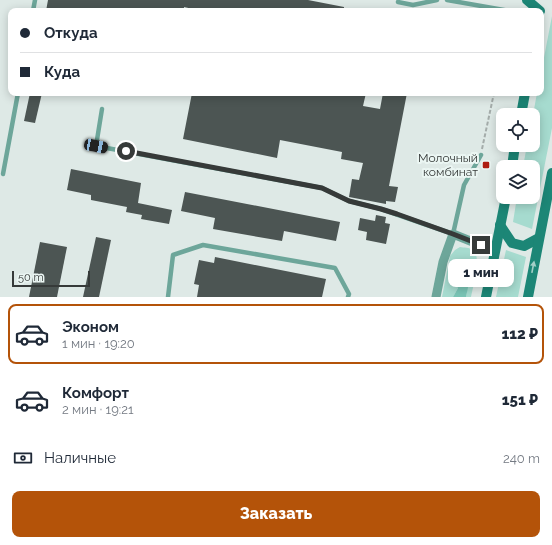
<!DOCTYPE html>
<html lang="ru">
<head>
<meta charset="utf-8">
<style>
  body { margin:0; font-family:Raleway,sans-serif; background:#f6f6f7; color:#1f2937; height:100vh; display:flex; flex-direction:column; font-size:15px; white-space:nowrap }
  * { box-sizing:border-box; margin:0 }
  p { font-size:13px; color:#747a83 }
  .icon { flex:none; width:22px; height:22px; fill:none; stroke:currentColor; stroke-width:2; stroke-linecap:round; stroke-linejoin:round }
  .map { position:relative; height:297px; overflow:hidden }
  .side { display:flex; flex-direction:column; background:#fff; flex:1 }
  .side>* { flex:none }
  .hud { position:absolute; left:8px; top:8px; width:536px; height:88px; border-radius:8px; box-shadow:0 2px 10px #0003; display:grid; align-content:center; height:88px; padding:0 12px; background:#fff }
  .fabs { position:absolute; left:496px; top:108px; display:grid; gap:8px }
  .fabs a { display:grid; place-items:center; width:44px; height:44px; border-radius:8px; background:#fff; box-shadow:0 2px 10px #0003; font-size:20px }
  .scale { position:absolute; left:12px; bottom:10px; width:78px; box-sizing:border-box; padding-left:4px; border:2px solid #363a39; border-top:0; font-size:11px; line-height:14px; white-space:nowrap; color:#363a39; -webkit-text-stroke:3px #ebf6f3; paint-order:stroke }
  .end { position:absolute; width:18px; height:18px; margin:-9px; border:5px solid #363a39; background:#fff; box-shadow:0 0 0 2px #fff }
  .from { border-radius:50% }
  .bubble { position:absolute; height:28px; border-radius:8px; background:#fff; box-shadow:0 2px 10px #0003; font-size:13px; font-weight:800; line-height:28px; text-align:center }
  .car { position:absolute; width:12px; height:24px; margin:-12px -6px; border-radius:5px; box-shadow:0 0 3px 1px #0007; background:linear-gradient(#222 24%,#8ab4d8 0 40%,#222 0 76%,#8ab4d8 0 86%,#222 0) }
  .hud b { display:flex; align-items:center; gap:14px; height:38px; font-size:15px }
  .hud b+b { border-top:1px solid #e0e1e3 }
  .hud i { width:10px; height:10px; background:#1f2937 }
  ul { padding:7px 0 0; list-style:none }
  li { display:flex; align-items:center; gap:12px; height:60px; margin:0 8px 6px; padding:0 4px; border:2px solid transparent; border-radius:8px }
  li div { flex:1 }
  li b { display:block; font-size:15px }
  li em { font-style:normal; font-weight:800 }
  li.selected { border-color:#b45309 }
  li>.icon { width:36px; height:36px; stroke-width:1.5 }
  .pay { display:flex; align-items:center; gap:10px; height:44px; padding:0 12px; font-size:15px }
  .pay p { margin-inline-start:auto }
  .button { display:flex; gap:8px; margin-top:auto; padding:8px 12px }
  .button a { flex:1; height:46px; border-radius:8px; background:#b45309; color:#fff; font-size:16px; font-weight:800; line-height:46px; text-align:center }
  .map>svg:first-child { display:block }
</style>
</head>
<body>
<div class="map">
<svg width="552" height="297" viewBox="0 0 552 297">
  <rect width="100%" height="100%" fill="#dee9e6"/>
  <g fill="#a6dbcf">
    <polygon points="552,16 552,128 532,229 513,222 517,197 533,197 533,167 523,167 527,145 533,145 533,115 537,93 541,93 541,73"/>
    <path d="M 460,247 C 464,248 469,247 473,250 C 482,256 473,287 471,297 L 466,297 L 467,292 L 458,288 L 453,297 L 442,297 L 450,256 L 455,250 Z"/>
    <polygon points="506,250 526,257 518,297 496,297"/>
  </g>
  <polygon fill="#7ac5b6" points="468,268 471,273 466,297 453,297 458,288 454,277 457,271"/>
  <g fill="#4c5553">
    <polygon points="48,0 308,0 344,7 344,11 202,11 184,7 184,11 46,11"/>
    <polygon points="30,93 42,93 35,123 24,121"/>
    <polygon points="192,93 366,93 363,106 380,109 383,93 407,93 389,186 398,187 395,202 386,201 386,204 349,197 352,179 359,180 363,163 341,159 342,152 280,140 277,158 183,139"/>
    <polygon points="71,169 141,183 138,203 172,210 169,224 141,219 142,215 126,212 127,207 91,200 91,195 67,190"/>
    <polygon points="185,192 340,222 336,241 284,231 282,241 213,229 215,218 181,211"/>
    <polygon points="376,215 386,217 385,223 390,224 386,244 366,240 367,232 358,230 360,218 375,221"/>
    <polygon points="96,237 111,240 99,297 83,297"/>
    <polygon points="40,242 67,247 57,297 29,297"/>
    <polygon points="215,257 326,279 322,297 197,297 199,285 194,284 199,260 214,263"/>
  </g>
  <g fill="none" stroke-linecap="round" stroke-linejoin="round">
    <polyline stroke="#a4acaa" stroke-width="2" stroke-dasharray="4 2" stroke-linecap="butt" points="482,149 494,93"/>
    <g stroke="#6da69a" stroke-width="4.5">
      <polyline points="447,0 510,11"/>
      <polyline points="398,2 413,5 437,0"/>
      <polyline points="33,11 35,0"/>
      <polyline points="102,109 96,146 322,188 349,201 381,209 453,234 464,185 481,155"/>
      <polyline points="3,174 18,93"/>
      <polyline points="168,297 173,255 203,245 335,268 349,294 348,297"/>
    </g>
    <polyline stroke="#6da69a" stroke-width="9" points="436,297 443,262 453,234 495,251"/>
    <g stroke="#1c8676" stroke-width="10">
      <polyline points="527,0 540,11"/>
      <polyline points="521,115 525,93"/>
      <polyline points="512,167 515,145"/>
      <polyline points="500,225 512,243 524,246 539,238"/>
      <polyline points="486,297 506,197"/>
      <polyline points="528,297 552,173"/>
    </g>
  </g>
  <defs><path id="oneway-solid" d="M-6-.8H1V-3.2L6.5 0L1 3.2V.8H-6Z"/></defs>
  <use fill="#a3cfc7" href="#oneway-solid" transform="translate(533 267) rotate(-79)"/>
  <g fill="none" stroke-linecap="round" stroke-linejoin="round">
    <polyline stroke="#363a39" stroke-width="5" points="126,151 322,188 349,201 381,209 397,214 453,234 481,245"/>
  </g>
  <rect fill="#ae1e12" stroke="#ebf6f3" stroke-width="1.5" x="482" y="161" width="8" height="8" rx="2"/>
  <g text-anchor="middle" dominant-baseline="central" stroke-width="4" stroke-linejoin="round" paint-order="stroke">
    <g font-size="12" fill="#363a39" stroke="#ebf6f3" text-anchor="end">
      <text x="478" y="158">Молочный<tspan x="478" dy="14">комбинат</tspan></text>
    </g>
  </g>
</svg>
<div class="fabs">
<a><svg class="icon" aria-label="locate" viewBox="0 0 24 24"><circle cx="12" cy="12" r="6"/><path d="M12 2v4M12 18v4M2 12h4M18 12h4"/></svg></a>
<a><svg class="icon" aria-label="layers" viewBox="0 0 24 24"><path d="M12 4l9 5-9 5-9-5zM3 14l9 5 9-5"/></svg></a>
</div>
<div class="scale">50 m</div>
<i class="end from" style="left:126px;top:151px"></i>
<i class="end" style="left:481px;top:245px"></i>
<div class="bubble" style="left:448px;top:259px;width:66px">1 мин</div>
<i class="car" style="left:96px;top:146px;rotate:101deg"></i>
<div class="hud">
<b><i class="from"></i>Откуда</b>
<b><i></i>Куда</b>
</div>
</div>
<section class="side">
<ul>
<li class="selected"><svg class="icon" aria-label="car" viewBox="0 0 24 24"><path d="M5 17H2v-5l4-1 3-4h7l3 4 3 1v5h-3M9 17h6M6 11h13"/><circle cx="7" cy="17" r="2"/><circle cx="17" cy="17" r="2"/></svg><div><b>Эконом</b><p>1 мин · 19:20</p></div><em>112 ₽</em></li>
<li><svg class="icon" aria-label="car" viewBox="0 0 24 24"><path d="M5 17H2v-5l4-1 3-4h7l3 4 3 1v5h-3M9 17h6M6 11h13"/><circle cx="7" cy="17" r="2"/><circle cx="17" cy="17" r="2"/></svg><div><b>Комфорт</b><p>2 мин · 19:21</p></div><em>151 ₽</em></li>
</ul>
<div class="pay"><svg class="icon" aria-label="cash" viewBox="0 0 24 24"><path d="M3 7h18v10H3z"/><circle cx="12" cy="12" r="2"/></svg>Наличные<p>240 m</p></div>
<div class="button"><a>Заказать</a></div>
</section>
</body>
</html>
